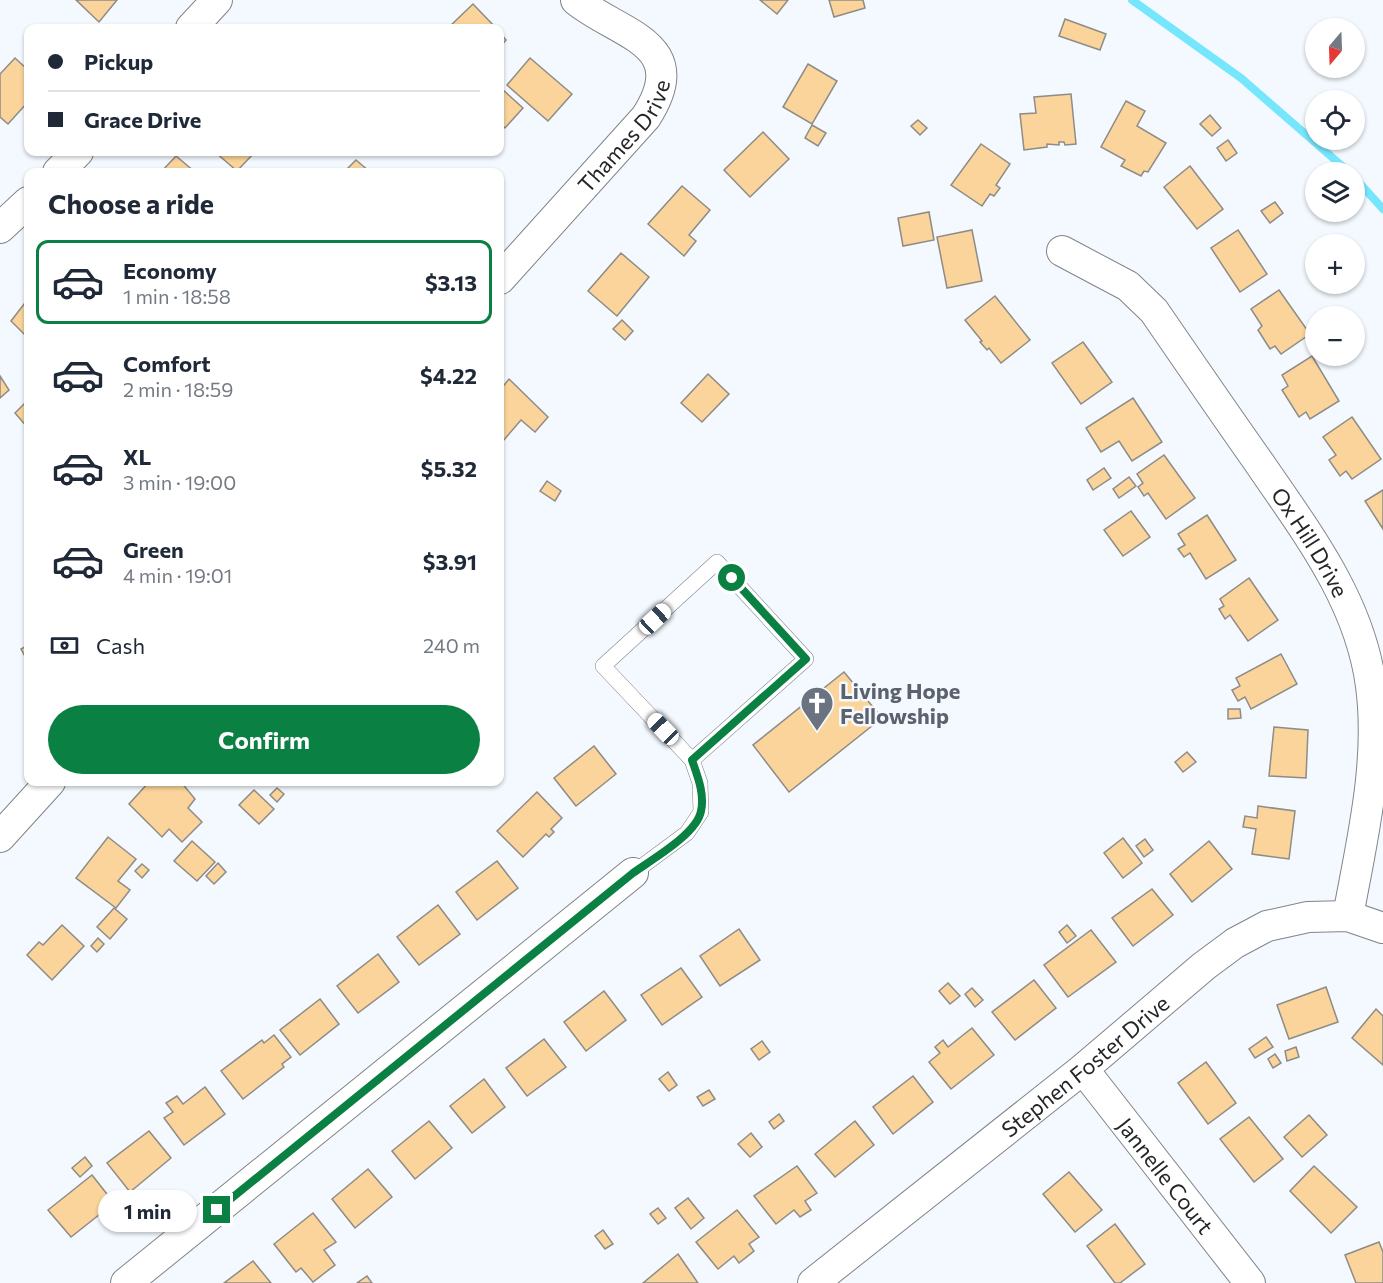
<!DOCTYPE html>
<html lang="en">
<head>
<meta charset="utf-8">
<style>
  body { margin:0; font-family:Commissioner,sans-serif; background:#f2f2f3; color:#1f2937; height:100vh; display:flex; flex-direction:column; font-size:22px; white-space:nowrap }
  * { box-sizing:border-box; margin:0 }
  p { font-size:20px; color:#747a83 }
  .icon { flex:none; width:33px; height:33px; fill:none; stroke:currentColor; stroke-width:2; stroke-linecap:round; stroke-linejoin:round }
  .map { position:relative; flex:1; overflow:hidden }
  .details { position:absolute; left:24px; top:168px; width:480px; height:618px; display:flex; flex-direction:column; background:#fff; border-radius:12px; box-shadow:0 2px 4px #0004 }
  .details>* { flex:none }
  .banner { position:absolute; left:24px; top:24px; width:480px; height:132px; border-radius:12px; box-shadow:0 2px 4px #0004; display:grid; align-content:center; height:132px; padding:0 24px; background:#fff }
  .needle { width:39px; rotate:199deg }
  .tools { position:absolute; left:1305px; top:18px; display:grid; gap:12px }
  .tools a { display:grid; place-items:center; width:60px; height:60px; border-radius:50%; background:#fff; box-shadow:0 2px 4px #0004; font-size:30px }
  .end { position:absolute; width:27px; height:27px; margin:-14px; border:8px solid #0b8043; background:#fff; box-shadow:0 0 0 3px #fff }
  .from { border-radius:50% }
  .bubble { position:absolute; height:42px; border-radius:21px; background:#fff; box-shadow:0 2px 4px #0004; font-size:20px; font-weight:700; line-height:42px; text-align:center }
  .car { position:absolute; width:18px; height:36px; margin:-18px -9px; border-radius:8px; box-shadow:0 0 4px 2px #0007; background:linear-gradient(#fff 24%,#345 0 40%,#fff 0 76%,#345 0 86%,#fff 0) }
  .banner b { display:flex; align-items:center; gap:21px; height:57px; font-size:22px }
  .banner b+b { border-top:2px solid #e0e1e3 }
  .banner i { width:15px; height:15px; background:#1f2937 }
  ul { padding:0; list-style:none }
  li { display:flex; align-items:center; gap:18px; height:84px; margin:0 12px 9px; padding:0 12px; border:3px solid transparent; border-radius:12px }
  li div { flex:1 }
  li b { display:block; font-size:22px }
  li em { font-style:normal; font-weight:700 }
  li.selected { border-color:#0b8043 }
  li>.icon { width:54px; height:54px; stroke-width:1.5 }
  h2 { padding:0 24px; font-size:27px; line-height:72px }
  .pay { display:flex; align-items:center; gap:15px; height:66px; padding:0 24px; font-size:22px }
  .pay p { margin-inline-start:auto }
  .cta { display:flex; gap:12px; margin-top:auto; padding:12px 24px }
  .cta a { flex:1; height:69px; border-radius:36px; background:#0b8043; color:#fff; font-size:24px; font-weight:700; line-height:69px; text-align:center }
  .map>svg:first-child { display:block }
</style>
</head>
<body>
<div class="map">
<svg width="1383" height="1283" viewBox="0 0 1383 1283">
  <rect width="100%" height="100%" fill="#f3f9fe"/>
  <g fill="none" stroke-linecap="round" stroke-linejoin="round">
    <g stroke="#76e6fd" stroke-width="8">
      <polyline points="1132,0 1241,78 1349,172"/>
      <polyline points="1354,177 1383,209"/>
    </g>
  </g>
  <g fill="#fad49a" stroke="#8f8b86" stroke-width="1.5">
    <polygon points="76,0 117,0 99,22"/>
    <polygon points="760,0 788,0 777,14"/>
    <polygon points="829,0 863,0 865,8 834,17"/>
    <polygon points="473,4 496,28 448,28"/>
    <polygon points="1065,19 1106,34 1100,50 1059,36"/>
    <polygon points="500,33 506,40 500,47"/>
    <polygon points="15,58 28,70 28,102 8,124 0,117 0,74"/>
    <polygon points="530,58 572,94 548,121 507,85"/>
    <polygon points="808,64 837,81 812,124 783,107"/>
    <polygon points="502,89 523,108 505,128 500,123 500,93"/>
    <polygon points="1071,94 1076,144 1065,145 1064,142 1059,142 1059,145 1047,144 1047,147 1024,150 1020,114 1036,113 1034,97"/>
    <polygon points="1126,101 1145,111 1137,126 1166,143 1148,172 1144,171 1141,176 1121,166 1125,160 1101,147"/>
    <polygon points="1210,115 1221,128 1212,136 1200,124"/>
    <polygon points="918,120 927,128 920,135 911,126"/>
    <polygon points="812,125 826,133 818,146 805,138"/>
    <polygon points="763,132 789,159 750,197 724,170"/>
    <polygon points="1228,140 1237,153 1226,161 1217,148"/>
    <polygon points="981,144 1010,164 996,185 1000,188 994,196 990,194 982,206 951,185"/>
    <polygon points="215,152 255,152 237,171"/>
    <polygon points="176,156 195,172 161,172"/>
    <polygon points="356,160 369,171 368,172 344,172"/>
    <polygon points="1190,166 1223,209 1197,229 1164,187"/>
    <polygon points="682,186 710,210 689,235 696,241 684,256 648,224"/>
    <polygon points="1275,202 1283,213 1270,223 1261,211"/>
    <polygon points="929,212 934,240 903,246 898,218"/>
    <polygon points="972,230 982,281 947,288 937,237"/>
    <polygon points="1238,230 1267,274 1240,292 1211,248"/>
    <polygon points="621,253 649,277 617,316 588,291"/>
    <polygon points="1279,290 1310,334 1281,354 1275,346 1270,349 1258,330 1262,326 1251,309"/>
    <polygon points="995,296 1030,340 1001,363 989,348 987,350 980,342 982,341 965,320"/>
    <polygon points="28,299 28,338 11,321"/>
    <polygon points="622,320 633,331 625,340 613,329"/>
    <polygon points="1083,342 1112,382 1081,404 1052,363"/>
    <polygon points="1312,356 1339,401 1310,419 1306,412 1299,417 1282,390 1288,386 1282,375"/>
    <polygon points="708,374 729,394 702,422 681,403"/>
    <polygon points="0,376 9,390 0,398"/>
    <polygon points="509,379 548,417 535,432 521,420 503,441 500,438 500,390"/>
    <polygon points="1133,398 1162,442 1132,461 1119,441 1101,452 1086,428"/>
    <polygon points="28,400 28,428 15,413"/>
    <polygon points="1352,417 1381,459 1352,479 1346,471 1340,476 1329,460 1336,455 1323,437"/>
    <polygon points="1164,455 1195,498 1166,519 1148,493 1144,496 1138,487 1143,483 1137,474"/>
    <polygon points="1104,468 1111,478 1093,490 1087,480"/>
    <polygon points="1129,477 1136,486 1119,498 1113,489"/>
    <polygon points="547,481 561,491 555,501 540,491"/>
    <polygon points="1383,490 1383,529 1365,501"/>
    <polygon points="1131,511 1150,537 1123,556 1104,530"/>
    <polygon points="1207,515 1236,560 1206,579 1190,553 1184,557 1178,549 1185,545 1178,534"/>
    <polygon points="1249,578 1278,620 1248,641 1230,615 1225,619 1219,609 1224,606 1220,599"/>
    <polygon points="28,645 28,662 21,649"/>
    <polygon points="1281,654 1297,684 1251,709 1245,697 1238,701 1232,690 1240,686 1236,678"/>
    <polygon points="844,672 882,718 789,792 753,745"/>
    <polygon points="1228,709 1240,709 1241,718 1228,719"/>
    <polygon points="1274,727 1308,730 1306,778 1269,776"/>
    <polygon points="594,746 616,774 576,806 554,778"/>
    <polygon points="1187,752 1196,762 1183,772 1175,762"/>
    <polygon points="149,782 181,782 195,799 188,808 202,822 182,842 169,829 162,837 129,804"/>
    <polygon points="277,788 284,794 277,802 270,795"/>
    <polygon points="254,790 274,809 259,824 239,805"/>
    <polygon points="537,792 562,818 551,829 554,832 549,837 546,834 523,857 497,831"/>
    <polygon points="1258,806 1295,811 1289,859 1252,854 1256,829 1243,827 1245,816 1257,818"/>
    <polygon points="108,837 136,859 118,881 130,890 116,908 76,878"/>
    <polygon points="1123,838 1142,863 1123,878 1104,853"/>
    <polygon points="1145,839 1153,850 1144,857 1136,846"/>
    <polygon points="192,841 215,862 197,881 174,861"/>
    <polygon points="1209,841 1232,869 1192,902 1170,874"/>
    <polygon points="497,861 518,888 477,920 456,892"/>
    <polygon points="218,863 226,872 214,884 206,876"/>
    <polygon points="142,864 149,870 142,878 135,871"/>
    <polygon points="1152,889 1173,915 1133,946 1112,918"/>
    <polygon points="438,905 460,934 419,965 397,937"/>
    <polygon points="114,908 127,919 110,939 97,927"/>
    <polygon points="62,925 84,946 52,980 27,955 39,942 43,945"/>
    <polygon points="1067,925 1076,936 1067,943 1059,932"/>
    <polygon points="739,929 760,960 720,986 700,956"/>
    <polygon points="1091,930 1116,962 1068,997 1044,965"/>
    <polygon points="98,938 104,944 97,952 91,946"/>
    <polygon points="378,954 399,982 358,1013 337,986"/>
    <polygon points="681,968 702,997 662,1025 641,995"/>
    <polygon points="1034,980 1056,1008 1015,1040 992,1012"/>
    <polygon points="948,983 960,996 950,1004 939,991"/>
    <polygon points="1326,987 1338,1022 1289,1039 1277,1005"/>
    <polygon points="972,988 983,1000 975,1007 965,994"/>
    <polygon points="604,991 626,1020 586,1051 564,1022"/>
    <polygon points="320,999 339,1024 300,1055 280,1030"/>
    <polygon points="1376,1009 1383,1016 1383,1065 1352,1038"/>
    <polygon points="972,1028 994,1055 951,1089 929,1062 940,1053 935,1047 943,1040 948,1047"/>
    <polygon points="274,1035 291,1057 282,1064 284,1067 243,1099 221,1071 262,1040 264,1043"/>
    <polygon points="1266,1037 1273,1047 1255,1058 1249,1049"/>
    <polygon points="544,1039 566,1067 527,1096 506,1068"/>
    <polygon points="762,1041 770,1052 759,1060 751,1049"/>
    <polygon points="1296,1047 1299,1057 1287,1061 1285,1051"/>
    <polygon points="1275,1054 1281,1063 1273,1068 1268,1059"/>
    <polygon points="1206,1062 1236,1103 1208,1124 1178,1083"/>
    <polygon points="668,1072 677,1085 669,1091 659,1079"/>
    <polygon points="913,1076 933,1102 893,1134 873,1107"/>
    <polygon points="484,1079 505,1107 472,1133 450,1106"/>
    <polygon points="205,1087 225,1114 184,1145 164,1118 173,1112 166,1103 177,1096 183,1104"/>
    <polygon points="709,1090 715,1099 703,1106 697,1097"/>
    <polygon points="779,1114 784,1121 774,1129 769,1122"/>
    <polygon points="1309,1115 1327,1135 1302,1157 1284,1137"/>
    <polygon points="1249,1117 1283,1159 1254,1182 1220,1139"/>
    <polygon points="429,1121 452,1148 415,1179 392,1151"/>
    <polygon points="855,1121 874,1145 835,1177 815,1154"/>
    <polygon points="149,1131 171,1158 130,1192 107,1163"/>
    <polygon points="751,1133 762,1147 750,1157 738,1144"/>
    <polygon points="85,1157 92,1166 80,1177 72,1168"/>
    <polygon points="797,1166 817,1193 805,1201 811,1210 800,1217 794,1210 776,1224 754,1196"/>
    <polygon points="1314,1166 1357,1207 1331,1233 1290,1191"/>
    <polygon points="368,1169 392,1197 355,1228 332,1199"/>
    <polygon points="1069,1172 1102,1210 1075,1232 1043,1194"/>
    <polygon points="92,1175 114,1203 71,1237 48,1210"/>
    <polygon points="688,1198 704,1218 691,1229 675,1208"/>
    <polygon points="658,1208 666,1218 658,1224 650,1214"/>
    <polygon points="737,1210 759,1237 749,1244 754,1251 739,1263 734,1256 718,1269 696,1242"/>
    <polygon points="313,1213 336,1242 324,1250 335,1265 313,1282 301,1268 296,1272 274,1244"/>
    <polygon points="1115,1224 1145,1264 1120,1283 1115,1283 1087,1246"/>
    <polygon points="603,1230 613,1244 605,1249 595,1236"/>
    <polygon points="1379,1242 1383,1252 1383,1283 1356,1283 1345,1255"/>
    <polygon points="678,1254 698,1283 643,1283"/>
    <polygon points="253,1261 271,1283 224,1283"/>
    <polygon points="367,1276 372,1283 357,1283"/>
  </g>
  <g fill="none" stroke-linecap="round" stroke-linejoin="round">
    <g stroke="#808489" stroke-width="16">
      <polyline id="lane" points="633,873 687,833 701,812 700,783 692,760 603,666 717,562 806,659 692,760"/>
    </g>
    <g stroke="#808489" stroke-width="32">
      <g id="street">
        <polyline points="191,28 217,0"/>
        <polyline points="58,172 78,152"/>
        <polyline points="0,228 28,202"/>
        <path id="s1" d="M 1062,251 L 1128,286 L 1154,311 C 1189,362 1224,413 1260,464 C 1307,533 1360,601 1371,686 C 1381,762 1362,840 1348,916"/>
        <path id="s2" d="M 500,279 L 646,117 C 694,43 619,35 576,0"/>
        <polyline points="0,837 50,782"/>
        <path id="s3" d="M 1083,1069 L 1250,1283"/>
        <polyline points="126,1283 633,873"/>
        <path id="s4" d="M 813,1283 L 1083,1069 L 1204,966 L 1235,943 L 1267,926 L 1308,917 L 1348,916 L 1383,928"/>
      </g>
    </g>
    <use href="#lane" stroke="#fff" stroke-width="15"/>
    <use href="#street" stroke="#fff" stroke-width="30"/>
  </g>
  <g fill="none" stroke-linecap="round" stroke-linejoin="round">
    <path stroke="#0b8043" stroke-width="8" d="M 217,1210 L 633,873 C 651,860 697,834 701,811 C 705,794 697,775 692,760 L 806,659 L 732,578"/>
  </g>
  <defs>
    <g id="church-pin" transform="scale(1.725)"><path d="M0 17L-7.5 6A9.5 9.5 0 1 1 7.5 6Z" fill="#6b7280" stroke="#f3f9fe"/><path d="M-1.2-6h2.4v3.5h3.3v2.4h-3.3V6h-2.4V-.1h-3.3v-2.4h3.3Z" fill="#fff"/></g>
  </defs>
  <g fill-rule="evenodd">
    <use href="#church-pin" x="817" y="703"/>
  </g>
  <g text-anchor="middle" dominant-baseline="central" stroke-width="5" stroke-linejoin="round" paint-order="stroke">
    <g font-size="22" fill="#232527" stroke="#f3f9fe">
      <text stroke="none"><textPath href="#s2" startOffset="190">Thames Drive</textPath></text>
      <text stroke="none"><textPath href="#s1" startOffset="390">Ox Hill Drive</textPath></text>
      <text stroke="none"><textPath href="#s4" startOffset="348">Stephen Foster Drive</textPath></text>
      <text stroke="none"><textPath href="#s3" startOffset="135">Jannelle Court</textPath></text>
    </g>
    <g font-size="22" font-weight="bold" fill="#5b616d" stroke="#f3f9fe" text-anchor="start">
      <text x="840" y="690">Living Hope<tspan x="840" dy="25">Fellowship</tspan></text>
    </g>
  </g>
</svg>
<div class="tools">
<a><svg class="needle" viewBox="-14 -14 28 28"><path d="M0-13l5 13h-10z" fill="#e53935"/><path d="M0 13l5-13h-10z" fill="#747a83"/></svg></a>
<a><svg class="icon" aria-label="locate" viewBox="0 0 24 24"><circle cx="12" cy="12" r="6"/><path d="M12 2v4M12 18v4M2 12h4M18 12h4"/></svg></a>
<a><svg class="icon" aria-label="layers" viewBox="0 0 24 24"><path d="M12 4l9 5-9 5-9-5zM3 14l9 5 9-5"/></svg></a>
<a>+</a>
<a>−</a>
</div>
<i class="end from" style="left:732px;top:578px"></i>
<i class="end" style="left:217px;top:1210px"></i>
<div class="bubble" style="left:98px;top:1190px;width:99px">1 min</div>
<i class="car" style="left:655px;top:619px;rotate:47deg"></i>
<i class="car" style="left:663px;top:729px;rotate:316deg"></i>
<div class="banner">
<b><i class="from"></i>Pickup</b>
<b><i></i>Grace Drive</b>
</div>
<section class="details">
<h2>Choose a ride</h2>
<ul>
<li class="selected"><svg class="icon" aria-label="car" viewBox="0 0 24 24"><path d="M5 17H2v-5l4-1 3-4h7l3 4 3 1v5h-3M9 17h6M6 11h13"/><circle cx="7" cy="17" r="2"/><circle cx="17" cy="17" r="2"/></svg><div><b>Economy</b><p>1 min · 18:58</p></div><em>$3.13</em></li>
<li><svg class="icon" aria-label="car" viewBox="0 0 24 24"><path d="M5 17H2v-5l4-1 3-4h7l3 4 3 1v5h-3M9 17h6M6 11h13"/><circle cx="7" cy="17" r="2"/><circle cx="17" cy="17" r="2"/></svg><div><b>Comfort</b><p>2 min · 18:59</p></div><em>$4.22</em></li>
<li><svg class="icon" aria-label="car" viewBox="0 0 24 24"><path d="M5 17H2v-5l4-1 3-4h7l3 4 3 1v5h-3M9 17h6M6 11h13"/><circle cx="7" cy="17" r="2"/><circle cx="17" cy="17" r="2"/></svg><div><b>XL</b><p>3 min · 19:00</p></div><em>$5.32</em></li>
<li><svg class="icon" aria-label="car" viewBox="0 0 24 24"><path d="M5 17H2v-5l4-1 3-4h7l3 4 3 1v5h-3M9 17h6M6 11h13"/><circle cx="7" cy="17" r="2"/><circle cx="17" cy="17" r="2"/></svg><div><b>Green</b><p>4 min · 19:01</p></div><em>$3.91</em></li>
</ul>
<div class="pay"><svg class="icon" aria-label="cash" viewBox="0 0 24 24"><path d="M3 7h18v10H3z"/><circle cx="12" cy="12" r="2"/></svg>Cash<p>240 m</p></div>
<div class="cta"><a>Confirm</a></div>
</section>
</div>
</body>
</html>
